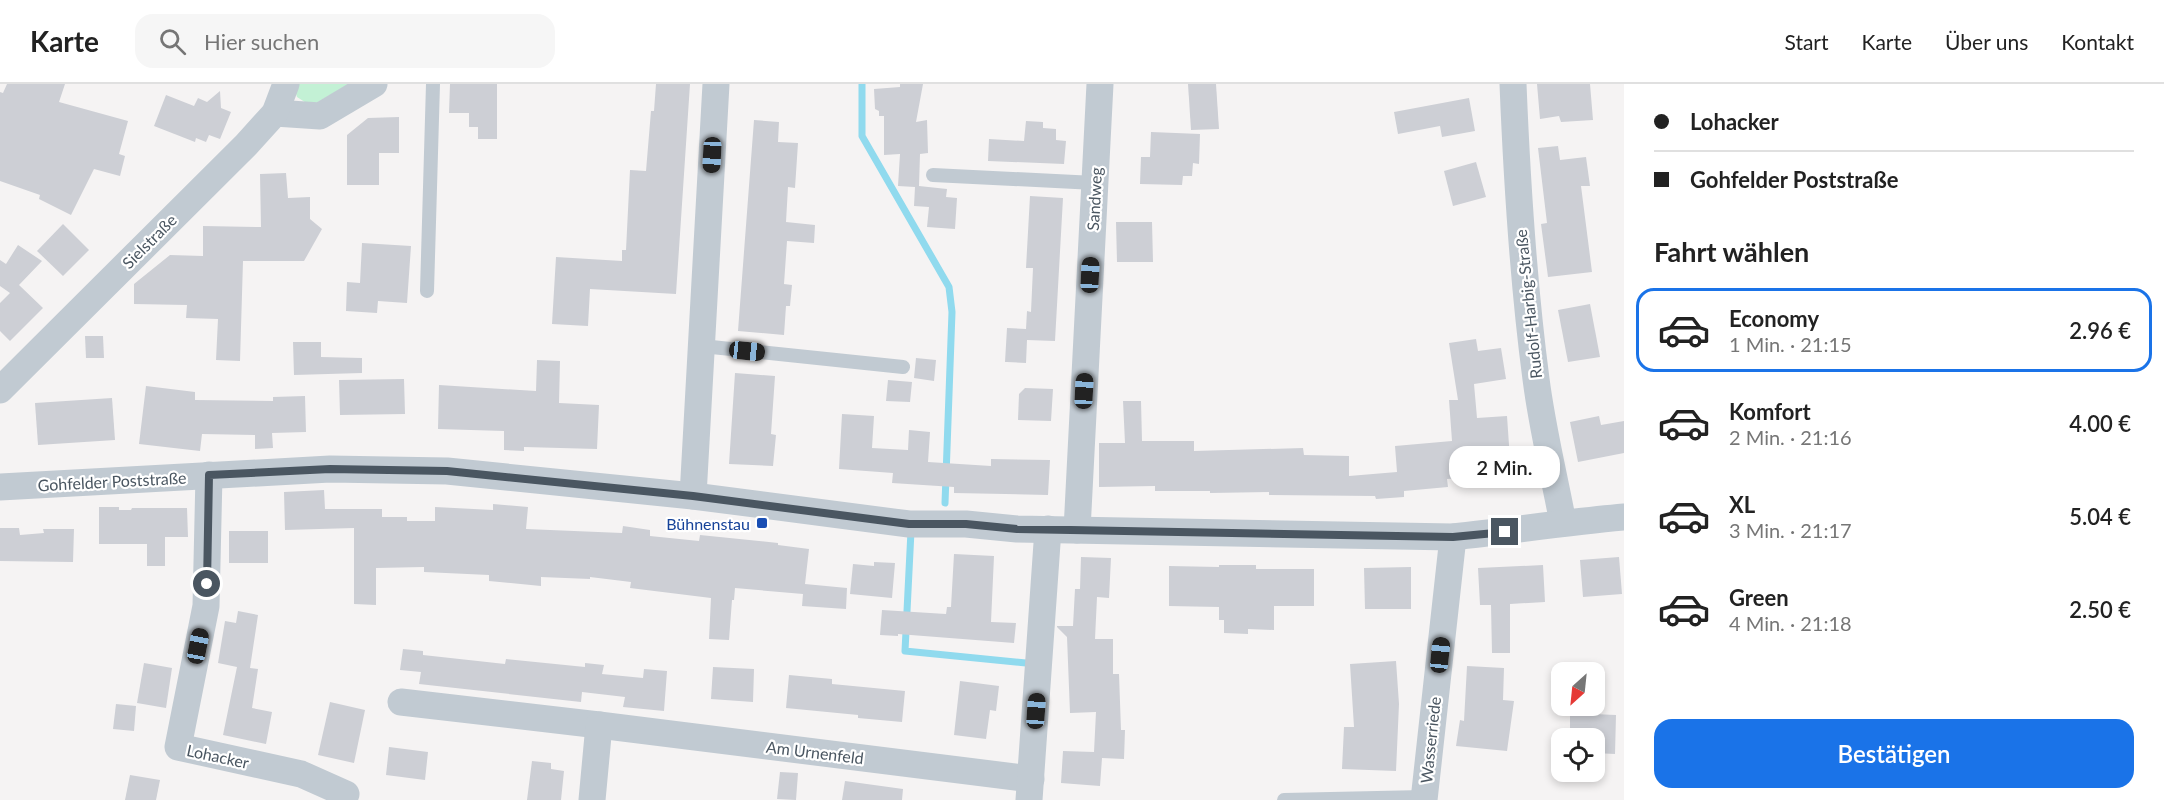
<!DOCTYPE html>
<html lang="de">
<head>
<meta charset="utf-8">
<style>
  body { margin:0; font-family:Lato,sans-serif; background:#f6f6f6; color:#222; height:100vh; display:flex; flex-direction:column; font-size:22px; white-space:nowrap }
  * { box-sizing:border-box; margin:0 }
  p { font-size:20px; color:#767676 }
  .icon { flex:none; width:33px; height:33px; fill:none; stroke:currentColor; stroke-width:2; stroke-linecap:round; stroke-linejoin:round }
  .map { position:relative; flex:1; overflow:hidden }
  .sheet { display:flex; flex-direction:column; background:#fff; width:540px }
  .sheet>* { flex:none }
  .banner { display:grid; align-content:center; height:132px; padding:0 30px; background:#fff }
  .needle { width:39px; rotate:207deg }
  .fabs { position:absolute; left:1551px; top:578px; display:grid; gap:12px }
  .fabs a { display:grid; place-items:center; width:54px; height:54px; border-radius:12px; background:#fff; box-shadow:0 3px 9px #0003; font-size:30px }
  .end { position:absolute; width:27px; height:27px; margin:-14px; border:8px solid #4a5661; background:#fff; box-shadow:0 0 0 3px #fff }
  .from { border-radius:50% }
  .bubble { position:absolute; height:42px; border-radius:18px; background:#fff; box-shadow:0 3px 9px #0003; font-size:20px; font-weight:600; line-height:42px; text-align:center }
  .car { position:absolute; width:18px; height:36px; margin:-18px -9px; border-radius:8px; box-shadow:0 0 4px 2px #0007; background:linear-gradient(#222 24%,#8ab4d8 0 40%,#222 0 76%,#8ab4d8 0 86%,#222 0) }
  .banner b { display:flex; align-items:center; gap:21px; height:57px; font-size:22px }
  .banner b+b { border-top:2px solid #e0e0e0 }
  .banner i { width:15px; height:15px; background:#222 }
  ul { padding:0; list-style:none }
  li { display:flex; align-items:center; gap:18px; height:84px; margin:0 12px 9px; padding:0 18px; border:3px solid transparent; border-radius:18px }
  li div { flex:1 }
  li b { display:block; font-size:22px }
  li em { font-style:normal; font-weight:600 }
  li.selected { border-color:#1a73e8 }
  li>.icon { width:54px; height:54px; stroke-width:1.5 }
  h2 { padding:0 30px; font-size:27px; line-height:72px }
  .button { display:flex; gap:12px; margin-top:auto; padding:12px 30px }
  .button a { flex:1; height:69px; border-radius:18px; background:#1a73e8; color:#fff; font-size:24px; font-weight:600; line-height:69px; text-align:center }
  header { display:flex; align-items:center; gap:36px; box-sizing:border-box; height:84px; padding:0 30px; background:#fff; border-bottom:2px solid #e0e0e0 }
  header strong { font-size:28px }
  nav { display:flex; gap:33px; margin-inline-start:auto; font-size:21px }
  .search { width:420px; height:54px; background:#f6f6f6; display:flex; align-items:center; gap:15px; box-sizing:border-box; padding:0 21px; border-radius:18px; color:#767676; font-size:22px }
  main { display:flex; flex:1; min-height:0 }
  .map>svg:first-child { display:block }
</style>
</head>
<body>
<header>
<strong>Karte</strong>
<div class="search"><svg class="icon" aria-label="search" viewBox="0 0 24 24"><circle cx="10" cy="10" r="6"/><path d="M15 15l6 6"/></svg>Hier suchen</div>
<nav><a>Start</a><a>Karte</a><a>Über uns</a><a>Kontakt</a></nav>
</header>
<main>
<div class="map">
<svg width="1624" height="716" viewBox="0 0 1624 716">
  <rect width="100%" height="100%" fill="#f5f3f3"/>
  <polygon fill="#c3f1d5" points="293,0 349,0 311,22 297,13"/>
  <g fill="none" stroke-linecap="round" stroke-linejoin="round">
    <g stroke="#90daee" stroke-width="7">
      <polyline points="862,0 862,52 949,203 952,228 945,419"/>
      <polyline points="911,447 905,567 1026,579"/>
    </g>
  </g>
  <g fill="#cdcfd5">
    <polygon points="7,0 65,0 59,18 128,37 119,70 125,72 120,92 94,85 71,131 39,115 40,111 0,97 0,8 3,9"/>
    <polygon points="450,0 497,0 497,55 478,55 478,43 469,43 469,29 449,29"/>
    <polygon points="656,0 690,0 676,210 590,205 588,242 552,240 556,173 622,177 622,166 626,166 630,86 646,87 651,27 654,27"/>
    <polygon points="900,0 923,0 916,38 927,36 928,69 920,70 919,102 947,105 946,113 957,114 955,145 927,143 929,123 914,122 915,103 898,102 900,70 884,71 884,32 879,32 879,27 875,25 874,5 900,3"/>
    <polygon points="1188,0 1216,0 1219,45 1191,46"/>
    <polygon points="1537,0 1590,0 1593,36 1561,38 1559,32 1540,35"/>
    <polygon points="220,7 221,24 231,28 220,55 209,51 206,58 196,54 195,58 154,42 166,11 194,22 198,14 207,18"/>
    <polygon points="1469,14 1475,47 1442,53 1440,42 1398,50 1394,28"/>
    <polygon points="399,33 399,69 379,69 379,101 347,101 347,51 368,34"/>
    <polygon points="754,36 779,38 778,58 798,59 795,104 788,103 786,138 815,141 814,159 787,157 784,200 792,201 790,222 786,222 784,251 738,247"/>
    <polygon points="1026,37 1043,38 1043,44 1056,45 1056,56 1066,57 1064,80 988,77 989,55 1024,57"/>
    <polygon points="1151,48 1200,50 1199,80 1193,79 1192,92 1183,92 1182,101 1140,100 1141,73 1150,73"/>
    <polygon points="1558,62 1560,76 1586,73 1590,102 1581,102 1592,188 1548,193 1541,140 1547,139 1538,64"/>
    <polygon points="1476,78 1486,113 1453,122 1444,87"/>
    <polygon points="286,89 288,114 310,113 310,135 322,145 304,177 243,177 240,277 216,276 218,235 186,234 187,221 134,220 134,200 170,171 203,172 203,142 261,143 260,90"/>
    <polygon points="1030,112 1063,114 1055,257 1027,256 1026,279 1007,278 1005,278 1007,244 1026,245 1027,227 1031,228 1033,184 1026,184"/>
    <polygon points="1116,138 1152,138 1153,178 1117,178"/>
    <polygon points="63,140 89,166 63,192 37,167"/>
    <polygon points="362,159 411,162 407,219 378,217 377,229 346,227 347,198 360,199"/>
    <polygon points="18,161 42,177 19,201 43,224 10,257 0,247 0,219 10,209 0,202 0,176 6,180"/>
    <polygon points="1590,220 1600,273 1568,278 1558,226"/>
    <polygon points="85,252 103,252 104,274 86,274"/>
    <polygon points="1476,255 1478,267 1501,264 1506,295 1474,300 1477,334 1507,332 1511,390 1447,395 1448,403 1404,407 1404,413 1376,415 1375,412 1269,411 1269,408 1210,409 1210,407 1155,407 1155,402 1099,403 1099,359 1125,359 1123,317 1141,317 1142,357 1194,357 1194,367 1303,364 1304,371 1349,372 1349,392 1397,388 1395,362 1452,357 1449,316 1458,316 1449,259"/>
    <polygon points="293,258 321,258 321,273 362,274 362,289 294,291"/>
    <polygon points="916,274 936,276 934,297 914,294"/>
    <polygon points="537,276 560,277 559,319 599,321 597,365 524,363 524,367 504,366 504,347 438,345 439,301 536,307"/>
    <polygon points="735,289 775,292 771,350 776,351 773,382 729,380"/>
    <polygon points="404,295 405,330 340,331 339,296"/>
    <polygon points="888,296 912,298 910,318 886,317"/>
    <polygon points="146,302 195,308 195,316 273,317 273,313 305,312 306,348 272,349 273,364 255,365 255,351 202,350 200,367 139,360"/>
    <polygon points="1025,304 1053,305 1051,337 1018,336 1019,310"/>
    <polygon points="112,314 115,356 38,361 35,319"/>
    <polygon points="842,330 874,332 872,364 908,366 909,346 930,348 928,378 991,382 991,375 1050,376 1048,411 954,409 954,403 892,399 893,389 839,385"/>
    <polygon points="1599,332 1601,341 1624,337 1624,369 1578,378 1570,338"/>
    <polygon points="324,406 325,425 382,425 382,433 407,433 407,437 435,437 435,423 493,426 493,420 528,423 526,445 622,449 623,442 650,446 650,452 699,457 700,451 778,459 778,461 809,465 805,500 847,504 846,525 802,522 803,510 735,504 734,516 732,516 729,556 709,555 711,514 630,504 631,498 590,493 590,495 541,493 541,502 489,497 489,491 424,488 424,483 376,484 376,521 354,520 354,444 285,446 284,408"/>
    <polygon points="99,423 119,423 119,426 131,426 132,424 187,424 188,453 165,453 165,482 147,482 147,460 99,460"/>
    <polygon points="0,444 19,444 20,451 44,449 43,445 74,445 73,478 0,477"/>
    <rect x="229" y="447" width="39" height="32"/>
    <polygon points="954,470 994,472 991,538 1016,539 1014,559 898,550 898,552 880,551 882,526 946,530 947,523 951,523"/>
    <polygon points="1081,473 1111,474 1109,514 1097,513 1095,555 1113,555 1113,590 1119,590 1121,646 1125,646 1124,675 1102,674 1100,702 1061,699 1063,667 1094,668 1096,628 1070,629 1067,553 1057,543 1057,542 1073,542 1075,505 1080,505"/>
    <polygon points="1619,473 1622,510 1583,513 1580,476"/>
    <polygon points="874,478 895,479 892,514 850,510 853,480 874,482"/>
    <polygon points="1219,481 1256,481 1256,485 1314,485 1314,522 1274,522 1274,546 1248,545 1248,550 1224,549 1224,536 1219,536 1219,523 1169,522 1169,482 1219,483"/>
    <polygon points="1543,481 1545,518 1510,520 1510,569 1492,569 1491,521 1480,521 1478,484"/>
    <polygon points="1411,483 1411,525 1365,525 1364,484"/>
    <polygon points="238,527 258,531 250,584 258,585 252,624 272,628 266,660 223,651 237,583 218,579 225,537 236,539"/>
    <polygon points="403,565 423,567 423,571 505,580 506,575 585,583 585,579 604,581 602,590 643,594 644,585 667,587 664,627 623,623 625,613 582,608 581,618 419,600 421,588 400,586"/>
    <polygon points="1396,577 1399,620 1396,687 1342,685 1344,643 1354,643 1350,580"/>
    <polygon points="144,579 172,584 166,624 137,619"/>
    <polygon points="1467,582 1504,584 1503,616 1514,617 1507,667 1456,662 1460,636 1464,637"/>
    <polygon points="713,583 754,585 753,618 711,615"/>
    <polygon points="789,591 832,595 832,600 905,607 902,638 858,634 858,631 786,624"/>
    <polygon points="960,597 999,602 996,627 990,626 986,655 954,651"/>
    <polygon points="330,618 365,626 354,679 318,671"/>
    <polygon points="116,620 136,622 134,647 113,645"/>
    <polygon points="1570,629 1616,631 1615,670 1594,669 1594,654 1570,654"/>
    <polygon points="389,663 428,668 425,696 386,691"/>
    <polygon points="532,677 551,679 551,685 564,687 561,716 527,716"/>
    <polygon points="780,688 798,689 796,716 777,715"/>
    <polygon points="130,691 160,696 156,716 125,716"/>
    <polygon points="845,697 903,705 902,716 842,716"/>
  </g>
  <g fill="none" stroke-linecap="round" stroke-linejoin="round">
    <g stroke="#c1cad2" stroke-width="14">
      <polyline points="933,91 1095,99"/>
      <polyline points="427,207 433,0"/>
      <polyline points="702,262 903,283"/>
      <polyline points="1284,716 1424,713"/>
    </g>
    <g stroke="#c1cad2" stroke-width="27">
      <path d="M 1513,0 C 1517,99 1523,197 1536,295 C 1542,343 1554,391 1563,439"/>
      <polyline points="275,29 320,32 374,0"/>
      <polyline points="0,306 246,61 275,29 286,0"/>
      <polyline points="209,391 206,522 178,663 301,690 346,710"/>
      <path d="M 0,403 L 330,385 L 447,387 L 693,412 L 909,440 L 966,440 L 1017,445 L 1453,453 C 1510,447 1567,438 1624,433"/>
      <polyline points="693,412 716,0"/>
      <polyline points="1077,446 1100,0"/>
      <polyline points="401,618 599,641"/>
      <polyline points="592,716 599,641 1031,695"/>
      <polyline points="1029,716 1048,445"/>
      <polyline points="1424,716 1453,453"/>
    </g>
  </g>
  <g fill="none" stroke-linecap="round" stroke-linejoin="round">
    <polyline stroke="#4a5661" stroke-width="8" points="207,500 209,391 330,385 447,387 693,412 909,440 966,440 1017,445 1453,453 1505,448"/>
  </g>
  <rect fill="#1a4fb4" stroke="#fff" stroke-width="2" x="756" y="433" width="12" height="12" rx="3"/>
  <g text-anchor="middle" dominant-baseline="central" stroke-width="4.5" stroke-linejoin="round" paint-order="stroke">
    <g font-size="16" fill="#4a5661" stroke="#fff">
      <text transform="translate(1094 115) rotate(-87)">Sandweg</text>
      <text transform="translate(149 157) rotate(-45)">Sielstraße</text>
      <text transform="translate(1528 220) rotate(-96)">Rudolf-Harbig-Straße</text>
      <text transform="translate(112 397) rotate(-3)">Gohfelder Poststraße</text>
      <text transform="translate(1430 656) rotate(-84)">Wasserriede</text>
      <text transform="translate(815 668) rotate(7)">Am Urnenfeld</text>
      <text transform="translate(218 672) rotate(12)">Lohacker</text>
    </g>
    <g font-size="16" fill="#164399" stroke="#fff" text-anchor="end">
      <text x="750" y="439">Bühnenstau</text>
    </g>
  </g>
</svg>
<div class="fabs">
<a><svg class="needle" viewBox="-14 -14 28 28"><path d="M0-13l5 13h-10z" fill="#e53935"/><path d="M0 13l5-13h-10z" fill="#767676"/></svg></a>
<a><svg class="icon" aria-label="locate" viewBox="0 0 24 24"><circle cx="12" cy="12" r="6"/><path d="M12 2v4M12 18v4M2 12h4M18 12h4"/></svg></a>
</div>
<i class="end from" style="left:207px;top:500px"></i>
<i class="end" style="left:1505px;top:448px"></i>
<div class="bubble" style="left:1449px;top:362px;width:111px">2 Min.</div>
<i class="car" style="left:712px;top:71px;rotate:183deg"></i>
<i class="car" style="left:1090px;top:191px;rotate:3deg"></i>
<i class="car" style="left:747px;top:267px;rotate:96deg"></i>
<i class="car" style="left:1084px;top:307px;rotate:3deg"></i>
<i class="car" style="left:198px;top:562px;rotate:11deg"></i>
<i class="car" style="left:1440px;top:571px;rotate:6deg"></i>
<i class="car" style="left:1036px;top:627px;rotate:4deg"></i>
</div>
<section class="sheet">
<div class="banner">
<b><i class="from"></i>Lohacker</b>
<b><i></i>Gohfelder Poststraße</b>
</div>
<h2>Fahrt wählen</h2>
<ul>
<li class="selected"><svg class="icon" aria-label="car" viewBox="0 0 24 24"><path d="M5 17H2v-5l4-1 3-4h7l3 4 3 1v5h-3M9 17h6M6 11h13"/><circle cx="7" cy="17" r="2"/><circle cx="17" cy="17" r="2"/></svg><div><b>Economy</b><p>1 Min. · 21:15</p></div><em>2.96 €</em></li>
<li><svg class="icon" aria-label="car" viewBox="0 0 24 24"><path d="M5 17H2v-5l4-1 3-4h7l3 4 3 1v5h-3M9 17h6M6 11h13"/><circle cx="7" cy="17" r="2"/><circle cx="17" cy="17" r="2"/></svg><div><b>Komfort</b><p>2 Min. · 21:16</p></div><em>4.00 €</em></li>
<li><svg class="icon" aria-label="car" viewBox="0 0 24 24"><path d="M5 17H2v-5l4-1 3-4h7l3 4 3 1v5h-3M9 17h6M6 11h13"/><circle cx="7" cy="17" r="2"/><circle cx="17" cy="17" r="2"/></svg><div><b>XL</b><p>3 Min. · 21:17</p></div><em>5.04 €</em></li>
<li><svg class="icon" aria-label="car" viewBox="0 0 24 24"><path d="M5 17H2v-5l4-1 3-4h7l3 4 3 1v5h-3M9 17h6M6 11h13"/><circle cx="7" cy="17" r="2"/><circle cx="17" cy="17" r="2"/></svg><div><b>Green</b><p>4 Min. · 21:18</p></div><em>2.50 €</em></li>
</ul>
<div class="button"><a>Bestätigen</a></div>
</section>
</main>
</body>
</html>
